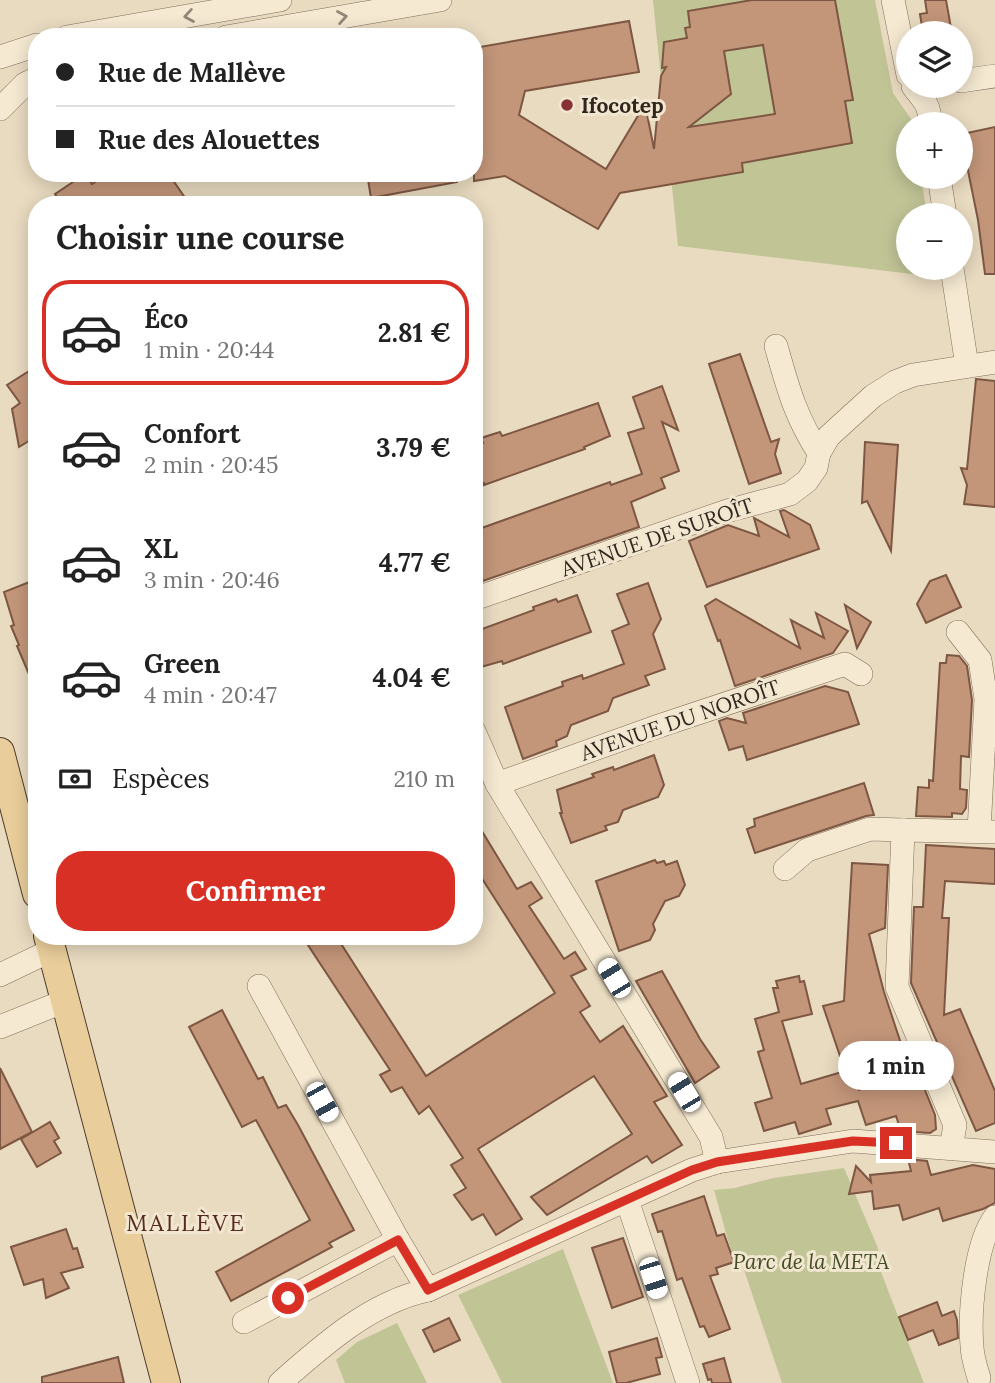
<!DOCTYPE html>
<html lang="fr">
<head>
<meta charset="utf-8">
<style>
  body { margin:0; font-family:Lora,serif; background:#f2f2f2; color:#222; height:100vh; display:flex; flex-direction:column; font-size:26px; white-space:nowrap }
  * { box-sizing:border-box; margin:0 }
  p { font-size:23px; color:#767676 }
  .icon { flex:none; width:38px; height:38px; fill:none; stroke:currentColor; stroke-width:2; stroke-linecap:round; stroke-linejoin:round }
  .map { position:relative; flex:1; overflow:hidden }
  .details { position:absolute; left:28px; top:196px; width:455px; height:749px; display:flex; flex-direction:column; background:#fff; border-radius:28px; box-shadow:0 4px 18px #0003 }
  .details>* { flex:none }
  .banner { position:absolute; left:28px; top:28px; width:455px; height:154px; border-radius:28px; box-shadow:0 4px 18px #0003; display:grid; align-content:center; height:154px; padding:0 28px; background:#fff }
  .tools { position:absolute; left:896px; top:21px; display:grid; gap:14px }
  .tools a { display:grid; place-items:center; width:77px; height:77px; border-radius:50%; background:#fff; box-shadow:0 4px 18px #0003; font-size:35px }
  .end { position:absolute; width:32px; height:32px; margin:-16px; border:9px solid #d93025; background:#fff; box-shadow:0 0 0 4px #fff }
  .from { border-radius:50% }
  .bubble { position:absolute; height:49px; border-radius:24px; background:#fff; box-shadow:0 4px 18px #0003; font-size:23px; font-weight:700; line-height:49px; text-align:center }
  .car { position:absolute; width:21px; height:42px; margin:-21px -10px; border-radius:9px; box-shadow:0 0 5px 2px #0007; background:linear-gradient(#fff 24%,#345 0 40%,#fff 0 76%,#345 0 86%,#fff 0) }
  .banner b { display:flex; align-items:center; gap:24px; height:66px; font-size:26px }
  .banner b+b { border-top:2px solid #e0e0e0 }
  .banner i { width:18px; height:18px; background:#222 }
  ul { padding:0; list-style:none }
  li { display:flex; align-items:center; gap:21px; height:105px; margin:0 14px 10px; padding:0 14px; border:4px solid transparent; border-radius:28px }
  li div { flex:1 }
  li b { display:block; font-size:26px }
  li em { font-style:normal; font-weight:700 }
  li.active { border-color:#d93025 }
  li>.icon { width:63px; height:63px; stroke-width:1.5 }
  h2 { padding:0 28px; font-size:32px; line-height:84px }
  .pay { display:flex; align-items:center; gap:18px; height:77px; padding:0 28px; font-size:26px }
  .pay p { margin-inline-start:auto }
  .action { display:flex; gap:14px; margin-top:auto; padding:14px 28px }
  .action a { flex:1; height:80px; border-radius:28px; background:#d93025; color:#fff; font-size:28px; font-weight:700; line-height:80px; text-align:center }
  .map>svg:first-child { display:block }
</style>
</head>
<body>
<div class="map">
<svg width="995" height="1383" viewBox="0 0 995 1383">
  <rect width="100%" height="100%" fill="#e9dbc0"/>
  <g fill="#c1c596">
    <polygon points="653,0 875,0 893,93 913,122 913,124 908,124 908,177 921,177 927,215 908,215 908,268 936,268 937,277 678,246"/>
    <polygon points="844,1168 878,1248 879,1267 924,1383 782,1383 741,1261 734,1262 714,1190 735,1188 773,1178"/>
    <polygon points="563,1249 613,1383 502,1383 458,1295"/>
    <polygon points="397,1323 427,1383 345,1383 336,1360 357,1342"/>
  </g>
  <g fill="#c3967a" stroke="#7d5742" stroke-width="2" fill-rule="evenodd">
    <path d="M 752,0 L 835,0 L 853,100 L 845,101 L 852,143 L 742,163 L 743,172 L 620,193 L 598,229 L 505,176 L 474,181 L 474,48 L 629,21 L 639,72 L 525,91 L 519,115 L 606,169 L 645,104 L 654,149 L 661,76 L 666,67 L 662,68 L 664,42 L 687,38 L 685,28 L 690,27 L 688,11 ZM 763,45 L 775,114 L 689,127 L 731,94 L 724,51 Z"/>
    <polygon points="925,0 946,0 951,28 923,33 920,14 927,13"/>
    <polygon points="995,127 995,274 985,274 978,220 963,146 969,145 967,133"/>
    <polygon points="108,173 168,173 190,205 62,205 55,194 85,174 92,184"/>
    <polygon points="367,173 456,173 457,182 371,198"/>
    <polygon points="740,354 771,442 779,439 775,454 781,473 749,484 709,364"/>
    <polygon points="37,366 37,436 19,447 12,409 20,403 7,385"/>
    <polygon points="976,379 995,381 995,507 964,504 967,485 961,468 967,469"/>
    <polygon points="662,386 678,430 662,422 679,471 661,478 665,488 631,502 639,527 474,584 474,535 480,533 479,529 610,482 611,485 642,474 628,433 644,428 633,397"/>
    <polygon points="598,403 610,436 584,447 585,449 484,485 484,483 474,486 474,446 483,443 481,438 500,432 502,436"/>
    <polygon points="865,442 898,445 891,551 867,501 862,503"/>
    <polygon points="784,510 810,525 819,549 707,587 689,541 728,525 759,536 754,518 789,537 780,511"/>
    <polygon points="946,575 961,607 926,623 917,604 930,581"/>
    <polygon points="37,579 37,693 17,646 19,645 11,626 14,625 4,592"/>
    <polygon points="648,583 661,619 653,634 665,669 645,676 649,685 613,698 608,711 571,725 567,736 556,741 557,746 523,759 505,707 563,686 562,682 582,675 583,679 624,664 612,631 629,624 617,594"/>
    <polygon points="577,595 591,632 503,664 502,661 474,669 474,632 534,610 533,607 556,599 558,602"/>
    <polygon points="716,599 800,648 791,620 824,638 816,613 848,631 833,653 735,686 720,640 718,641 705,606"/>
    <polygon points="845,605 871,622 857,648"/>
    <polygon points="947,655 959,656 967,666 972,700 969,757 961,756 960,789 967,790 966,808 962,814 952,813 952,817 916,816 918,787 929,788 929,780 933,781 940,663 946,663"/>
    <polygon points="825,686 848,692 859,724 747,760 743,746 729,750 719,721 727,718 746,723 743,713"/>
    <polygon points="654,755 664,785 658,797 623,810 618,822 605,826 607,830 571,843 560,813 562,813 557,790 594,777 592,774 613,767 614,770"/>
    <polygon points="864,783 874,815 866,816 755,853 747,829 755,826 754,819"/>
    <polygon points="474,818 517,889 531,882 542,898 529,906 564,959 575,952 586,969 571,976 590,1006 580,1012 600,1042 623,1026 667,1096 654,1102 682,1145 652,1163 647,1156 547,1215 531,1197 632,1134 594,1076 478,1149 522,1219 496,1235 483,1214 472,1220 454,1195 466,1188 451,1165 463,1158 429,1106 419,1114 402,1087 391,1092 380,1075 390,1070 302,936 336,936 426,1076 555,993 474,866"/>
    <polygon points="926,845 995,849 995,884 945,881 942,918 949,918 944,1015 960,1009 995,1091 995,1123 976,1131 911,983 914,907 923,907"/>
    <polygon points="655,860 657,863 664,861 666,865 677,861 685,885 679,896 665,901 653,924 655,930 650,940 619,951 596,881"/>
    <polygon points="852,863 888,865 885,928 869,934 884,992 908,1065 914,1063 935,1115 936,1129 930,1133 901,1131 896,1116 866,1125 858,1101 826,1109 831,1124 799,1134 795,1122 764,1131 755,1103 772,1098 758,1052 764,1050 755,1019 779,1012 773,988 778,988 776,981 799,976 800,982 804,981 812,1014 782,1021 801,1084 852,1069 859,1090 893,1077 883,1043 840,1056 823,1006 844,1001"/>
    <polygon points="662,971 700,1039 719,1067 695,1083 636,981"/>
    <polygon points="222,1010 258,1079 263,1077 278,1108 286,1105 298,1125 354,1230 329,1243 332,1247 231,1301 216,1272 310,1220 256,1120 242,1127 189,1027"/>
    <polygon points="0,1068 32,1132 0,1149"/>
    <polygon points="50,1122 59,1138 54,1141 61,1153 37,1167 21,1139"/>
    <polygon points="908,1159 927,1161 931,1175 973,1165 995,1169 995,1203 983,1209 943,1221 939,1208 903,1220 899,1205 874,1209 872,1191 849,1194 856,1166 871,1182 870,1175 911,1171"/>
    <polygon points="704,1196 717,1236 724,1234 734,1262 716,1268 718,1274 710,1276 730,1329 709,1337 704,1326 700,1327 682,1278 677,1280 662,1231 658,1232 652,1214"/>
    <polygon points="66,1229 73,1249 77,1248 83,1267 61,1273 69,1288 46,1298 43,1279 24,1285 11,1247"/>
    <polygon points="623,1238 643,1297 612,1308 592,1248"/>
    <polygon points="937,1302 942,1316 954,1311 957,1320 958,1338 939,1345 933,1330 908,1340 899,1317"/>
    <polygon points="449,1318 460,1340 434,1352 423,1330"/>
    <polygon points="657,1338 662,1357 656,1358 660,1374 626,1383 617,1383 609,1352"/>
    <polygon points="118,1357 124,1383 42,1383 42,1377"/>
    <polygon points="724,1358 731,1383 712,1383 711,1379 708,1380 703,1364"/>
  </g>
  <g fill="none" stroke-linecap="round" stroke-linejoin="round">
    <g stroke="#806d5a" stroke-width="24">
      <g id="minor">
        <polyline points="893,0 908,75"/>
        <polyline points="67,37 280,0"/>
        <polyline points="226,37 440,0"/>
        <polyline points="0,57 37,45"/>
        <polyline points="961,81 995,76"/>
        <path d="M 913,86 C 925,103 928,101 931,124"/>
        <polyline points="0,109 25,84 37,78"/>
        <polyline points="939,177 945,215"/>
        <polyline points="952,268 967,366"/>
        <path d="M 776,346 C 788,388 795,416 819,453"/>
        <polyline points="474,599 727,511 790,494 807,481 816,468 819,453 829,436 873,396 895,382 913,375 995,362"/>
        <polyline points="958,632 980,660 986,699 979,831"/>
        <polyline points="474,731 497,784 711,1137 717,1162"/>
        <polyline points="497,784 653,728 845,664 861,674"/>
        <polyline points="903,830 995,832"/>
        <polyline points="785,869 807,850 870,829 903,830 897,987 955,1125 951,1148"/>
        <polyline points="0,975 52,950"/>
        <polyline points="259,986 398,1240 428,1290"/>
        <polyline points="0,1027 65,1001"/>
        <polyline points="627,1200 688,1383"/>
        <polyline points="244,1322 398,1240"/>
        <path d="M 979,1378 C 976,1368 972,1356 972,1346 C 969,1313 975,1243 995,1217"/>
        <path d="M 280,1383 C 323,1345 371,1302 428,1290 L 692,1170 L 717,1162 L 853,1141 L 995,1152"/>
      </g>
    </g>
    <g stroke="#4e3c2e" stroke-width="30">
      <g id="major">
        <polyline points="0,752 37,894"/>
        <polyline points="48,936 166,1383"/>
      </g>
    </g>
    <use href="#minor" stroke="#f5e9d2" stroke-width="23"/>
    <use href="#major" stroke="#e9ce9b" stroke-width="28"/>
  </g>
  <defs><path id="oneway-chevron" d="M-2-3.5L2.5 0L-2 3.5" fill="none" stroke-width="1.6" stroke-linecap="round" stroke-linejoin="round" transform="scale(1.75)"/></defs>
  <g stroke="#938878">
    <use href="#oneway-chevron" transform="translate(189 16) rotate(170)"/>
    <use href="#oneway-chevron" transform="translate(342 17) rotate(-10)"/>
  </g>
  <g fill="none" stroke-linecap="round" stroke-linejoin="round">
    <polyline stroke="#d93025" stroke-width="9" points="288,1298 398,1240 428,1290 692,1170 717,1162 853,1141 896,1143"/>
  </g>
  <circle fill="#893034" stroke="#f1e6cf" stroke-width="2.5" cx="567" cy="105" r="7"/>
  <g text-anchor="middle" dominant-baseline="central" stroke-width="6" stroke-linejoin="round" paint-order="stroke">
    <g font-size="21" font-weight="bold" fill="#31261d" stroke="#f1e6cf" text-anchor="start">
      <text x="581" y="105">Ifocotep</text>
    </g>
    <g font-size="21" fill="#31261d" stroke="#f1e6cf">
      <text transform="translate(657 537) rotate(-19)">AVENUE DE SUROÎT</text>
      <text transform="translate(680 720) rotate(-19)">AVENUE DU NOROÎT</text>
    </g>
    <g font-size="21" font-style="italic" fill="#434b25" stroke="#f1e6cf">
      <text x="811" y="1261">Parc de la META</text>
    </g>
    <g font-size="23" letter-spacing="2" fill="#592a21" stroke="#f1e6cf">
      <text x="186" y="1222">MALLÈVE</text>
    </g>
  </g>
</svg>
<div class="tools">
<a><svg class="icon" aria-label="layers" viewBox="0 0 24 24"><path d="M12 4l9 5-9 5-9-5zM3 14l9 5 9-5"/></svg></a>
<a>+</a>
<a>−</a>
</div>
<i class="end from" style="left:288px;top:1298px"></i>
<i class="end" style="left:896px;top:1143px"></i>
<div class="bubble" style="left:838px;top:1041px;width:116px">1 min</div>
<i class="car" style="left:614px;top:978px;rotate:329deg"></i>
<i class="car" style="left:684px;top:1092px;rotate:329deg"></i>
<i class="car" style="left:322px;top:1102px;rotate:151deg"></i>
<i class="car" style="left:653px;top:1278px;rotate:162deg"></i>
<div class="banner">
<b><i class="from"></i>Rue de Mallève</b>
<b><i></i>Rue des Alouettes</b>
</div>
<section class="details">
<h2>Choisir une course</h2>
<ul>
<li class="active"><svg class="icon" aria-label="car" viewBox="0 0 24 24"><path d="M5 17H2v-5l4-1 3-4h7l3 4 3 1v5h-3M9 17h6M6 11h13"/><circle cx="7" cy="17" r="2"/><circle cx="17" cy="17" r="2"/></svg><div><b>Éco</b><p>1 min · 20:44</p></div><em>2.81 €</em></li>
<li><svg class="icon" aria-label="car" viewBox="0 0 24 24"><path d="M5 17H2v-5l4-1 3-4h7l3 4 3 1v5h-3M9 17h6M6 11h13"/><circle cx="7" cy="17" r="2"/><circle cx="17" cy="17" r="2"/></svg><div><b>Confort</b><p>2 min · 20:45</p></div><em>3.79 €</em></li>
<li><svg class="icon" aria-label="car" viewBox="0 0 24 24"><path d="M5 17H2v-5l4-1 3-4h7l3 4 3 1v5h-3M9 17h6M6 11h13"/><circle cx="7" cy="17" r="2"/><circle cx="17" cy="17" r="2"/></svg><div><b>XL</b><p>3 min · 20:46</p></div><em>4.77 €</em></li>
<li><svg class="icon" aria-label="car" viewBox="0 0 24 24"><path d="M5 17H2v-5l4-1 3-4h7l3 4 3 1v5h-3M9 17h6M6 11h13"/><circle cx="7" cy="17" r="2"/><circle cx="17" cy="17" r="2"/></svg><div><b>Green</b><p>4 min · 20:47</p></div><em>4.04 €</em></li>
</ul>
<div class="pay"><svg class="icon" aria-label="cash" viewBox="0 0 24 24"><path d="M3 7h18v10H3z"/><circle cx="12" cy="12" r="2"/></svg>Espèces<p>210 m</p></div>
<div class="action"><a>Confirmer</a></div>
</section>
</div>
</body>
</html>
